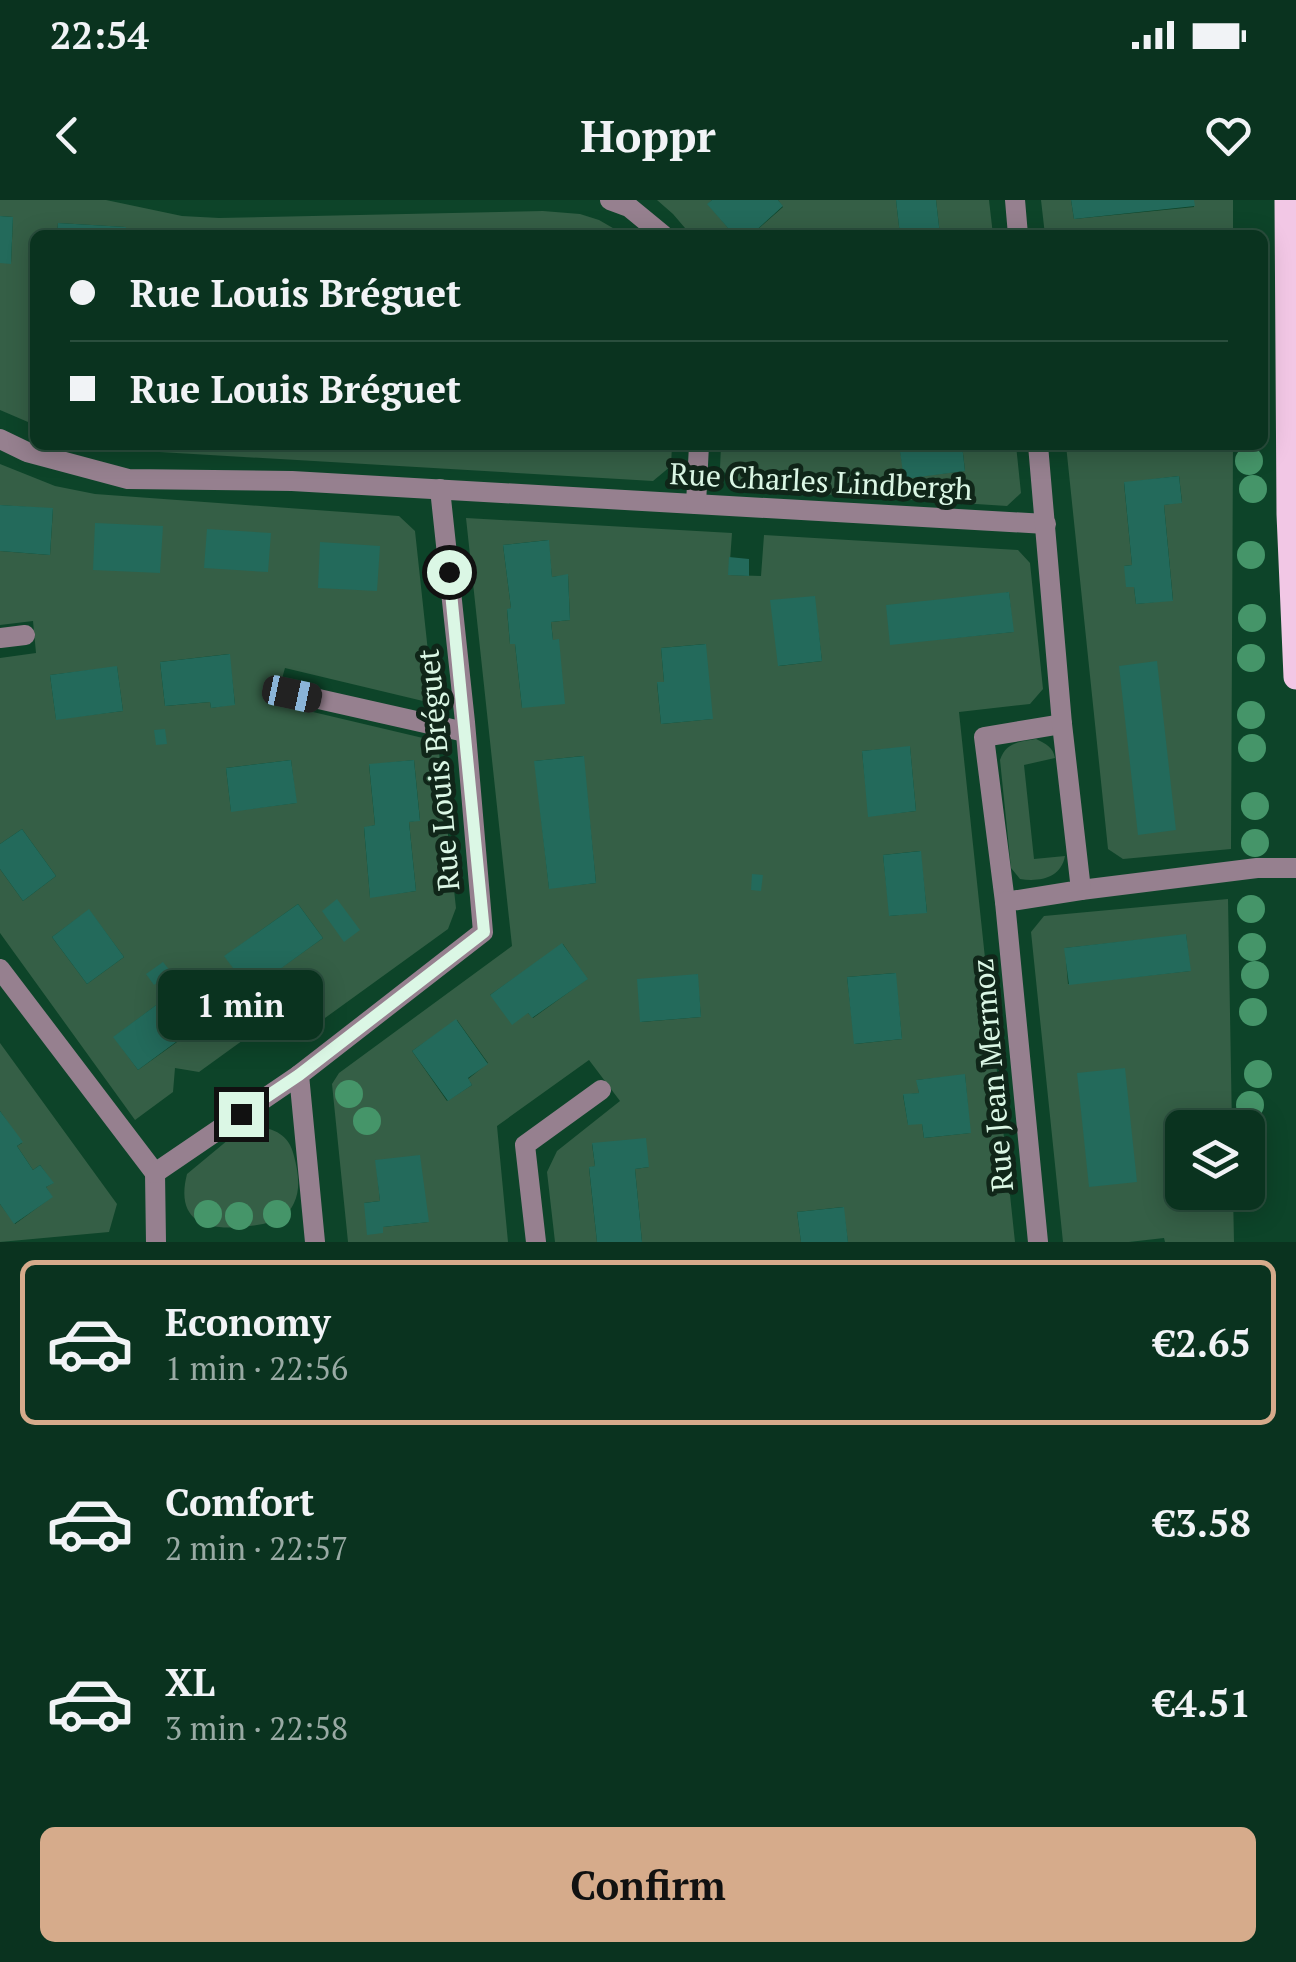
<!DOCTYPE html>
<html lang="en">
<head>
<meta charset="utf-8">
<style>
  body { margin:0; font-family:"PT Serif",serif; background:#183f2c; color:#f1f3f6; height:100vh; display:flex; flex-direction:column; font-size:38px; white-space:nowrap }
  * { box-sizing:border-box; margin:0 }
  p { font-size:32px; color:#99aaa4 }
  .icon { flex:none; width:55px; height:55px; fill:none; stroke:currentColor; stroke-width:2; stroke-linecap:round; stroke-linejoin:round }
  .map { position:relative; height:1042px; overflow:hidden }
  .sheet { display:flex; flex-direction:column; background:#0a331f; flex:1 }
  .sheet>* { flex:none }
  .banner { position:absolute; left:30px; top:30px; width:1238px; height:220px; border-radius:15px; box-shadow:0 5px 25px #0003,0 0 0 2px #2a4e3d; display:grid; align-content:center; height:220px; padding:0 40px; background:#0a331f }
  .fabs { position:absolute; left:1165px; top:910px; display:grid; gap:20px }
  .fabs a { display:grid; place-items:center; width:100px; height:100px; border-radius:15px; background:#0a331f; box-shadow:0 5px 25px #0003,0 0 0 2px #2a4e3d; font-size:50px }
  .end { position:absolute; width:45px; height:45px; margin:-22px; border:12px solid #dbf7e5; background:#111; box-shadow:0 0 0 5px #111 }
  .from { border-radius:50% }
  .bubble { position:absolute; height:70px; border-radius:15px; background:#0a331f; box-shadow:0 5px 25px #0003,0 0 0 2px #2a4e3d; font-size:32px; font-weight:800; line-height:70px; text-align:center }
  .car { position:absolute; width:30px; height:60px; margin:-30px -15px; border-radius:12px; box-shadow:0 0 8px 2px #0007; background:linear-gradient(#222 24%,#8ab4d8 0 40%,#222 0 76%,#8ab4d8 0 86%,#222 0) }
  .banner b { display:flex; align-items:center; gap:35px; height:95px; font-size:38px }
  .banner b+b { border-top:2px solid #2a4e3d }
  .banner i { width:25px; height:25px; background:#f1f3f6 }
  ul { padding:18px 0 0; list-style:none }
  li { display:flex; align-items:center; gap:30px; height:165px; margin:0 20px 15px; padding:0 20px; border:5px solid transparent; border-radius:15px }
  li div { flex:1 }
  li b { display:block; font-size:38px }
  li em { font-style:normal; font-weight:800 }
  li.on { border-color:#d6ab8b }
  li>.icon { width:90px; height:90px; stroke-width:1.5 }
  .cta { display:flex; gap:20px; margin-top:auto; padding:20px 40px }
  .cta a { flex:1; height:115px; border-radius:15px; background:#d6ab8b; color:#111; font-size:40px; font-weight:800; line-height:115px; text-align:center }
  .status { display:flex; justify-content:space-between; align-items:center; height:70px; padding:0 50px; background:#0a331f; direction:ltr }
  .status svg { height:28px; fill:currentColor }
  header { display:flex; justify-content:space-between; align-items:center; height:130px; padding:0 40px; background:#0a331f; font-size:45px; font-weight:800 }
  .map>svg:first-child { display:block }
</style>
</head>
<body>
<div class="status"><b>22:54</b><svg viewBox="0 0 49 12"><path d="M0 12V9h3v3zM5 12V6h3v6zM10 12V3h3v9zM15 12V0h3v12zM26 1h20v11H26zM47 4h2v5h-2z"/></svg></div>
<header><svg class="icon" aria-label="back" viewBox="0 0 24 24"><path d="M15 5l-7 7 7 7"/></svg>Hoppr<svg class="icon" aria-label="heart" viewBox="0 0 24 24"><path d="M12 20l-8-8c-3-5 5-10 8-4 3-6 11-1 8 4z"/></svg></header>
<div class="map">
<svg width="1296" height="1042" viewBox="0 0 1296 1042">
  <rect width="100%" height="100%" fill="#0d4429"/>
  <g fill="#355f46" fill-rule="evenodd">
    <polygon points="0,0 106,0 182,16 219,18 543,11 580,14 599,20 625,35 125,35 125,27 58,23 57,35 35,35 35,225 0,210 0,63 11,63 13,17 0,16"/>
    <polygon points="657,0 712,0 708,4 734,35 691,35 673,14"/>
    <polygon points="778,0 896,0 900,35 751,35 783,7"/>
    <polygon points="936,0 989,0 993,35 940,35"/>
    <polygon points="1041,0 1071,0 1074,19 1194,7 1194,0 1233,0 1233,35 1045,35"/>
    <polygon points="98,245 630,246 672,245 671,266 653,281 126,250"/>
    <polygon points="721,245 899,245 905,278 965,271 962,245 1016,245 1021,293 1007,306 741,289 720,268"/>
    <path d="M 1066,245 L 1233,245 L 1231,649 L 1123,659 L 1108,649 ZM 1179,276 L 1182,302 L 1164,305 L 1173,400 L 1136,404 L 1134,387 L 1124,366 L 1132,365 L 1124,283 Z"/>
    <path d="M 0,264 L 55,286 L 95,294 L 399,316 L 415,331 L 433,498 L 423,501 L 285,468 L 275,503 L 423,538 L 439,552 L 456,708 L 448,729 L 325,818 L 307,794 L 199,872 L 175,868 L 173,892 L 135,920 L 0,733 L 0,669 L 23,701 L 56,676 L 22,629 L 0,644 L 0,458 L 36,453 L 33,421 L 0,425 L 0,351 L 50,355 L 53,309 L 0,305 ZM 229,454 L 235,504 L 211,508 L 210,502 L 165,506 L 160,462 ZM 117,467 L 123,511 L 56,519 L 50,475 ZM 291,560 L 296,603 L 231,611 L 226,568 ZM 414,560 L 420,620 L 409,622 L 416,691 L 370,697 L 364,628 L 375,625 L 369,565 ZM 298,704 L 323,738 L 250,790 L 225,756 ZM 89,710 L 124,757 L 87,784 L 52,737 ZM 167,797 L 191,832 L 138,870 L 114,837 Z"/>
    <path d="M 466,318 L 732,333 L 729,375 L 761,376 L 764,335 L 1018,350 L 1030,363 L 1043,489 L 1030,504 L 959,512 L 1015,1042 L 848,1042 L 843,1007 L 797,1012 L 801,1042 L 642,1042 L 635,969 L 649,967 L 592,944 L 595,966 L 589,968 L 597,1042 L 555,1042 L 547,972 L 557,951 L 620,901 L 589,860 L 497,926 L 508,1042 L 348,1042 L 332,884 L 339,873 L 512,746 ZM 548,340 L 552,377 L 568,375 L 570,420 L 551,422 L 553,440 L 522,508 L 515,444 L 510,444 L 507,410 L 511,408 L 503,345 ZM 1009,393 L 1013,432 L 890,444 L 1008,392 ZM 814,396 L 822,461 L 779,466 ZM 705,444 L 712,519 L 661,524 L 657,483 L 664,482 L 661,448 ZM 910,547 L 916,611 L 869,616 L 862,551 ZM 583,556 L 596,683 L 549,688 L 535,561 ZM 920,651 L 927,712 L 890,716 L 883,655 ZM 563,744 L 587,779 L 533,818 L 528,813 L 490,795 ZM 895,773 L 902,839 L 855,844 L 847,777 ZM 697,774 L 701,817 L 641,822 ZM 457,820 L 488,863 L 468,879 L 472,885 L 447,901 L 412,851 ZM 965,875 L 970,933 L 924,938 L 922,924 L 908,924 L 903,895 L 919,893 L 917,880 ZM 376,961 L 428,1022 L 383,1027 L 364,1003 L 380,1001 Z"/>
    <path d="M 1036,539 C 1046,544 1053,547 1055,558 L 1024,565 L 1034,659 L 1065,656 C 1061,678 1040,682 1020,679 L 1011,668 L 1000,560 C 1006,542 1019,542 1036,539 Z"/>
    <path d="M 1228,699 L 1232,927 L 1182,928 L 1182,992 L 1204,993 L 1205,1001 L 1226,1001 L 1226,993 L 1233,993 L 1234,1042 L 1165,1042 L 1164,1038 L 1129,1042 L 1063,1042 L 1031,732 L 1044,716 ZM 1186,735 L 1190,771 L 1068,784 L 1065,748 Z"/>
    <polygon points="0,843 117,1004 109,1032 0,1042 0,1004 15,1024 52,997 46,987 53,983 40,965 33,970 17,946 22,943 0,911"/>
    <path d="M 254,926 C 275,929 289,934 294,956 C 298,971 301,989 294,1003 C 285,1024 258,1025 239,1027 C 200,1030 176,1017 187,974 L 234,935 Z"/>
  </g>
  <g fill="#236a5b">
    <polygon points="712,0 778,0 783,6 751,35 734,35 707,4"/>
    <polygon points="896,0 936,0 940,35 900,35"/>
    <polygon points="1071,0 1194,0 1195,6 1074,19"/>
    <polygon points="0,16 13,17 11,64 0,63"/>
    <polygon points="58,23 126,27 125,35 57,35"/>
    <polygon points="899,245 962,245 965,271 904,279"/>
    <polygon points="1179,276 1182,303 1164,305 1173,401 1136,404 1134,387 1126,387 1124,366 1132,365 1124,282"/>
    <polygon points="0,305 53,308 50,355 0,351"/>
    <polygon points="95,323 163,326 160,373 93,370"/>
    <polygon points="207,329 271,333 268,372 204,368"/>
    <polygon points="549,340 552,377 568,374 570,420 551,422 553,440 559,439 565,504 522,508 515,444 510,444 507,409 511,408 503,345"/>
    <polygon points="320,342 380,346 377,391 318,388"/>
    <polygon points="729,357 749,359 749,376 728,375"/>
    <polygon points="1009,392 1014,432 890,445 886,405"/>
    <polygon points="815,396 822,461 778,466 770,400"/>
    <polygon points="706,444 713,519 661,524 657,482 664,482 661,448"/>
    <polygon points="230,454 235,505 211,508 210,502 165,506 160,462"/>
    <polygon points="1157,461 1176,630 1138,635 1119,466"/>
    <polygon points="117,466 123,511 56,520 50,475"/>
    <polygon points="165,529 167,544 156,545 154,530"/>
    <polygon points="910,546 916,611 868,617 862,551"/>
    <polygon points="584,556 596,683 549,689 534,561"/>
    <polygon points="291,560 297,603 231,612 226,568"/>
    <polygon points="414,560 420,621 409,622 416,691 370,698 364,627 375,625 369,564"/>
    <polygon points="22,629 56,676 23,701 0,669 0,644"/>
    <polygon points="921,651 927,713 889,716 883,655"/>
    <polygon points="752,674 763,675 761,691 751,690"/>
    <polygon points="337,699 360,730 344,742 322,711"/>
    <polygon points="298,704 323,738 250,791 224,756"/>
    <polygon points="89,709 124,757 87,784 52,737"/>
    <polygon points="1186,734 1191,771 1069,785 1064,748"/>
    <polygon points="562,743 588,779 532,818 528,813 512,825 490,795"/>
    <polygon points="163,762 171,772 154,785 146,774"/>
    <polygon points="896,773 902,839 854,844 847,777"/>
    <polygon points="698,774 701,817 640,822 637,779"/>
    <polygon points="167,797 191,831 138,870 113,837"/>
    <polygon points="456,819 488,864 468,878 472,885 448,901 412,851"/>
    <polygon points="1125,868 1137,982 1089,987 1077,873"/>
    <polygon points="965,874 971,933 924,938 922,924 908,925 903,894 919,893 916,880"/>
    <polygon points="0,911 23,942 17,946 33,970 40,965 54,983 46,987 53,997 14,1024 0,1004"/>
    <polygon points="646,938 649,967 635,969 642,1042 597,1042 589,967 595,966 592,943"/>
    <polygon points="420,955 429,1022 383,1027 383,1033 367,1035 364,1003 380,1001 375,960"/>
    <rect x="1204" y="992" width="22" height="9"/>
    <polygon points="844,1007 848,1042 801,1042 797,1012"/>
  </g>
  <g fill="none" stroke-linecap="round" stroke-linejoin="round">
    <g stroke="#96808f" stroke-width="20">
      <polyline points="610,0 629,7 663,35"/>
      <polyline points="1015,0 1018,35"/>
      <polyline points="0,239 27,252 128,279 292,281 1046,324"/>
      <polyline points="696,304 699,245"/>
      <polyline points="0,438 25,435"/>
      <polyline points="292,493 465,532"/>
      <polyline points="1081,690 1257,668 1296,668"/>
      <polyline points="1005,702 984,537 1062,524"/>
      <polyline points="0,769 155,973 156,1042"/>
      <polyline points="155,973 299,875"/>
      <polyline points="315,1042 299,875 483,732 465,522 440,289"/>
      <polyline points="536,1042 525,945 601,890"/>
      <polyline points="1038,1042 1005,702 1081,690 1062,524 1038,245"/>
    </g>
    <polyline stroke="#f2c7e5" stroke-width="25" points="1287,0 1289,314 1296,477"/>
  </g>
  <g fill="#459569">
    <circle cx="1249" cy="261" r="14"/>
    <circle cx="1253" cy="289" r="14"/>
    <circle cx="1251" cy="355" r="14"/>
    <circle cx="1252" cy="418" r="14"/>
    <circle cx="1251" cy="458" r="14"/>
    <circle cx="1251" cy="515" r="14"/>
    <circle cx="1252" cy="548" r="14"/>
    <circle cx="1255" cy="606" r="14"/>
    <circle cx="1255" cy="643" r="14"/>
    <circle cx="1251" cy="709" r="14"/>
    <circle cx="1252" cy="747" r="14"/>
    <circle cx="1255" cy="775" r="14"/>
    <circle cx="1253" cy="812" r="14"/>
    <circle cx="1258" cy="874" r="14"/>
    <circle cx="349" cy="894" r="14"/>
    <circle cx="1250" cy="905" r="14"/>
    <circle cx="367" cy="921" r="14"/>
    <circle cx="208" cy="1014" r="14"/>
    <circle cx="277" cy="1014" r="14"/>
    <circle cx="239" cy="1016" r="14"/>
  </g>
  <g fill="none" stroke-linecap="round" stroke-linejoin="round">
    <polyline stroke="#dbf7e5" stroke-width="12" points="241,914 299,875 484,732 449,372"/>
  </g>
  <g text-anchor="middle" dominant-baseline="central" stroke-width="10" stroke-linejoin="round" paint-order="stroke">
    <g font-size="30" fill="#dbf7e5" stroke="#102619">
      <text transform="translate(821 281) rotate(3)">Rue Charles Lindbergh</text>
      <text transform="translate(438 570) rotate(-95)">Rue Louis Bréguet</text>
      <text transform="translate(992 875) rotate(-95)">Rue Jean Mermoz</text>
    </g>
  </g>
</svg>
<div class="fabs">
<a><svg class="icon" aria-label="layers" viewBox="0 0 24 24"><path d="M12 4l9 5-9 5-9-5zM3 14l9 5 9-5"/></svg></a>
</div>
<i class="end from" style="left:449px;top:372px"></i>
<i class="end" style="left:241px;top:914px"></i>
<div class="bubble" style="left:158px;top:770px;width:165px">1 min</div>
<i class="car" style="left:292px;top:494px;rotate:102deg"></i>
<div class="banner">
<b><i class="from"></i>Rue Louis Bréguet</b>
<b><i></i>Rue Louis Bréguet</b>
</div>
</div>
<section class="sheet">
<ul>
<li class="on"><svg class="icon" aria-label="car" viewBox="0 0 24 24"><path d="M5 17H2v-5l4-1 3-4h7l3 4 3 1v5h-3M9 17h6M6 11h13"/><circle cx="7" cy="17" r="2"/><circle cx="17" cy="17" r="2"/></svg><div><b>Economy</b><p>1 min · 22:56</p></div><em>€2.65</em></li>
<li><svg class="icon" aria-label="car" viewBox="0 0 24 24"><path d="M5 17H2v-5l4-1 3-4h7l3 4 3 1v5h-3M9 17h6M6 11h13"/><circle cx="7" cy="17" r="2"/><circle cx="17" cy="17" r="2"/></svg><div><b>Comfort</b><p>2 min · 22:57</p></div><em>€3.58</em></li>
<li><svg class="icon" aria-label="car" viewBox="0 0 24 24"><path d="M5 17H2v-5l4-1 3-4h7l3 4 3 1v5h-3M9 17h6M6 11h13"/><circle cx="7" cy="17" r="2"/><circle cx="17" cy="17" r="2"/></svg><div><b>XL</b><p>3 min · 22:58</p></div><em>€4.51</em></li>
</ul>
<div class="cta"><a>Confirm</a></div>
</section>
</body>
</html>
